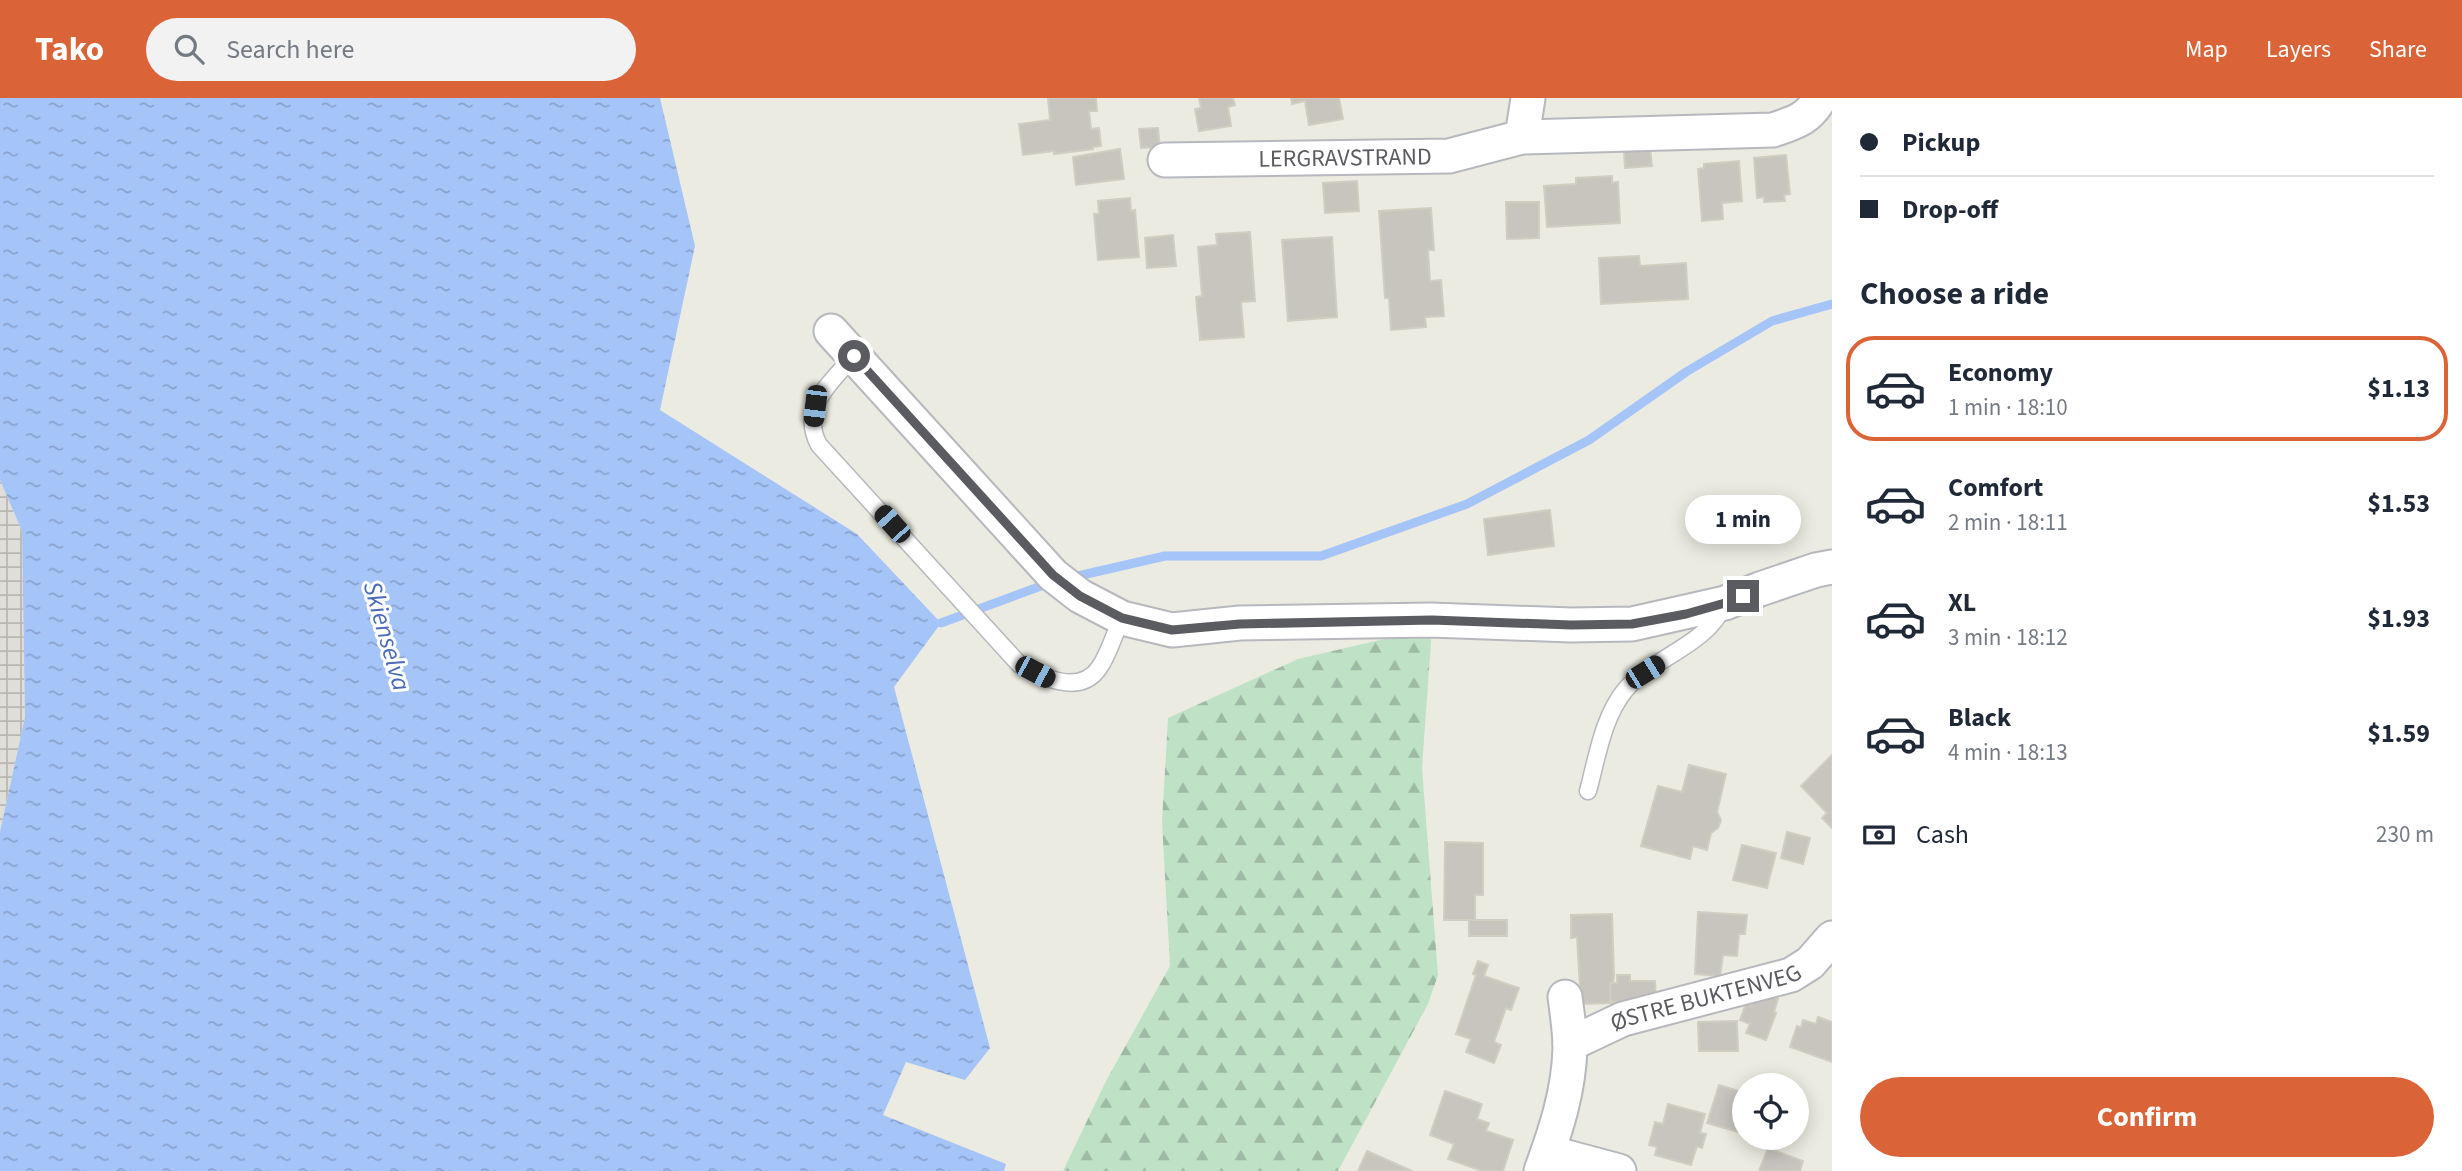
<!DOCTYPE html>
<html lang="en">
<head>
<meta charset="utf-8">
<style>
  body { margin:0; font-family:"Source Sans 3",sans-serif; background:#f2f2f3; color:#1f2937; height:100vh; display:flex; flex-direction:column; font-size:26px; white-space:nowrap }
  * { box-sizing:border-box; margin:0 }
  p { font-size:23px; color:#747a83 }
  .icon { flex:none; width:38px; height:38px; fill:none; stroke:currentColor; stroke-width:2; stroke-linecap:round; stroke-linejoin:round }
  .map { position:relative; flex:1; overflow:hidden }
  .side { display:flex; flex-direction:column; background:#fff; width:630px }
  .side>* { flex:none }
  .top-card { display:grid; align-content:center; height:154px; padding:0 28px; background:#fff }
  .tools { position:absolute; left:1732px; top:975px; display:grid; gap:14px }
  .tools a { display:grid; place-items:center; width:77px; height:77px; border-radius:50%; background:#fff; box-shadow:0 4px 18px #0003; font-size:35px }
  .end { position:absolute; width:32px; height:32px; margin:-16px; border:9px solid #5a5c61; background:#fff; box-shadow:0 0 0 4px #fff }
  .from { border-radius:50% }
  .bubble { position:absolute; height:49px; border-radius:24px; background:#fff; box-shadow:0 4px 18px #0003; font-size:23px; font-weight:700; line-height:49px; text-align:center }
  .car { position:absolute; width:21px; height:42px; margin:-21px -10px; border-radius:9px; box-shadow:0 0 5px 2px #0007; background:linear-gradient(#222 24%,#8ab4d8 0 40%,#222 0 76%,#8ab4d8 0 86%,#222 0) }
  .top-card b { display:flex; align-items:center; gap:24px; height:66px; font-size:26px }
  .top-card b+b { border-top:2px solid #e0e1e3 }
  .top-card i { width:18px; height:18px; background:#1f2937 }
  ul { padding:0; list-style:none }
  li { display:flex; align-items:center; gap:21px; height:105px; margin:0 14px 10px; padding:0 14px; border:4px solid transparent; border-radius:28px }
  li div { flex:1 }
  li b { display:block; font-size:26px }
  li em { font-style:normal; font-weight:700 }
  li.current { border-color:#db6338 }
  li>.icon { width:63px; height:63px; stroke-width:1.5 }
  h2 { padding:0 28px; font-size:32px; line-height:84px }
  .pay { display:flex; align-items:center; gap:18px; height:77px; padding:0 28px; font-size:26px }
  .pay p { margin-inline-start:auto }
  .primary-button { display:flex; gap:14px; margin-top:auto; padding:14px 28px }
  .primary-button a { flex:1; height:80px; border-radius:42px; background:#db6338; color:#fff; font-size:28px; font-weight:700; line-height:80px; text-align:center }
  header { display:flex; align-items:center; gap:42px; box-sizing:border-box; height:98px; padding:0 35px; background:#db6338; color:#fff }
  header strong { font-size:33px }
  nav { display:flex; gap:38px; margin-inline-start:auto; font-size:24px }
  .search { width:490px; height:63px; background:#f2f2f3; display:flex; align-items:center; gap:18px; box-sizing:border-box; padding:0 24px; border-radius:38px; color:#747a83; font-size:26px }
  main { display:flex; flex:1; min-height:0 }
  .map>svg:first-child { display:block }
</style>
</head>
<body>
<header>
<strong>Tako</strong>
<div class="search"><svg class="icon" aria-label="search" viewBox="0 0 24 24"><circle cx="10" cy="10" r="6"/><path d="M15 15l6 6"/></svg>Search here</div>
<nav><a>Map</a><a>Layers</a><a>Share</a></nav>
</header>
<main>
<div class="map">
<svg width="1832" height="1073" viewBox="0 0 1832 1073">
  <defs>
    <pattern id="industrial-grid" width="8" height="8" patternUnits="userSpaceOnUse" patternTransform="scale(1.75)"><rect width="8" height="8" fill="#dfded9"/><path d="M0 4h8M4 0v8" fill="none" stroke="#b8b7b3"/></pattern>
    <pattern id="forest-firs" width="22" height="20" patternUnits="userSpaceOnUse" patternTransform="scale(1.75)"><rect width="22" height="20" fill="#bfe2c6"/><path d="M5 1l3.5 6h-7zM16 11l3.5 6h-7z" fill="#9ebaa4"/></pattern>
    <pattern id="water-ripples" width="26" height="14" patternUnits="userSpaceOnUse" patternTransform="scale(1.75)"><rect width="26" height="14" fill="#a5c4f8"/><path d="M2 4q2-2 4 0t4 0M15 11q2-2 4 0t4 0" fill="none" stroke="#89a2cc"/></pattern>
  </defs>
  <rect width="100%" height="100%" fill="#ebebe1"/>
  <polygon fill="url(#industrial-grid)" points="0,382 22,433 25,619 0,734"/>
  <polygon fill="url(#forest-firs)" points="1432,530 1422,670 1438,877 1428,906 1338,1073 1063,1073 1106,983 1170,868 1162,724 1168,620 1298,561"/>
  <polygon fill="url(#water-ripples)" points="0,0 660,0 695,148 660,312 857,436 941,525 894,589 990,950 965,982 906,964 883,1017 1006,1066 1004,1073 0,1073 0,734 25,619 22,433 0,382"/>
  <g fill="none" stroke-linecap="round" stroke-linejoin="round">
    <g stroke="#a5c4f8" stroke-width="9">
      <polyline points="1069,480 1165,458 1321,458 1467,406 1589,342 1686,274 1772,223 1832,206"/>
      <polyline points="941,525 1049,485"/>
    </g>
  </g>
  <g fill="#c7c5be" stroke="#d0cec0" stroke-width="2">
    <polygon points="1048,0 1096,0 1097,13 1089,13 1091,31 1099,30 1101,48 1093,49 1093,51 1054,56 1054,53 1023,57 1019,26 1050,22"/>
    <polygon points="1199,0 1233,0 1235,7 1228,9 1231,28 1199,33 1195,11 1201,10"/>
    <polygon points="1291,0 1339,0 1343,21 1309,27 1305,3 1292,6"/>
    <polygon points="1158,30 1160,49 1141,50 1139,31"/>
    <polygon points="1650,50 1652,68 1625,70 1624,52"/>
    <polygon points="1120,51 1124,81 1076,87 1073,59"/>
    <polygon points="1786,57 1790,96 1784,97 1785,103 1764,104 1764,99 1757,100 1754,60"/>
    <polygon points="1739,63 1742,103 1722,105 1723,121 1702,123 1698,71 1704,70 1704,66"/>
    <polygon points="1612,78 1612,85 1618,84 1620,125 1547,129 1544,88 1576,86 1576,80"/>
    <polygon points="1357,83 1359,113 1325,115 1323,85"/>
    <polygon points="1130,100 1131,113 1135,112 1139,159 1098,162 1094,116 1099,116 1098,103"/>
    <polygon points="1506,104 1539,104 1539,140 1507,141"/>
    <polygon points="1431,110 1434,152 1428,152 1430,183 1441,182 1444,218 1425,219 1426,229 1391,232 1389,200 1385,200 1379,113"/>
    <polygon points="1250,134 1255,203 1241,204 1244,239 1200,242 1196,199 1202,198 1198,149 1217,147 1216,136"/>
    <polygon points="1173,137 1176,168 1147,170 1145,140"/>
    <polygon points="1332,139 1337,219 1288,223 1282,142"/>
    <polygon points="1639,158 1640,168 1686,165 1688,201 1601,206 1599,160"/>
    <polygon points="1550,412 1554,448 1488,457 1484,421"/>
    <polygon points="1832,657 1832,730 1822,720 1827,715 1801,688"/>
    <polygon points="1689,667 1726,676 1717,714 1721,722 1718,730 1711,735 1707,752 1693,748 1690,761 1641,748 1658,688 1682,694"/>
    <polygon points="1787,734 1810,740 1803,766 1781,760"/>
    <polygon points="1445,744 1483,745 1483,797 1475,797 1475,822 1444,822"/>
    <polygon points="1742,747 1776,755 1767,790 1733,782"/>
    <polygon points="1698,814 1747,817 1745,836 1739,836 1737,858 1723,857 1720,878 1695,876"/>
    <polygon points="1612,816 1614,878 1613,885 1610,885 1611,904 1613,905 1581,906 1577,839 1571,840 1571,817"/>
    <rect x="1469" y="822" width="38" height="16"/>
    <polygon points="1478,863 1488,867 1484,878 1519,890 1511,912 1506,910 1494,944 1501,947 1494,965 1466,954 1471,941 1456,936 1476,877 1473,876"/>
    <polygon points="1617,877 1630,877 1630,883 1655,883 1656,903 1611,904 1610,885 1617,885"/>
    <polygon points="1757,894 1778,901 1774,914 1776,915 1766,942 1746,935 1750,926 1740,922 1746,905 1752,907"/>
    <polygon points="1818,919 1832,924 1832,964 1790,949 1797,928 1801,930 1803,922 1816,926"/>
    <polygon points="1737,923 1738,953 1699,953 1698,924"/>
    <polygon points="1719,987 1745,995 1745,1010 1738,1034 1707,1025"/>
    <polygon points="1445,993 1482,1006 1477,1021 1489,1025 1486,1033 1513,1042 1503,1073 1482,1073 1448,1061 1454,1046 1430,1037"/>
    <polygon points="1668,1006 1705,1016 1700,1035 1706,1036 1702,1050 1697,1048 1691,1067 1655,1057 1657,1049 1649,1047 1655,1024 1663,1026"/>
    <polygon points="1768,1050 1803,1063 1800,1073 1759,1073"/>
    <polygon points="1367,1053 1412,1073 1358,1073"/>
  </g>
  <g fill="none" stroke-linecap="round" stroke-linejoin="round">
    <g stroke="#b7b8bd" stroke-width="19">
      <g id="service">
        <path d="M 854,258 C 831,284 799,310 819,347 L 1019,566 C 1041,578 1079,599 1099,570 C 1109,556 1114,536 1122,520"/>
        <path d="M 1588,693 C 1597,660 1603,618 1626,591 C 1652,560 1707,547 1724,507"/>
      </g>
    </g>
    <g stroke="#b7b8bd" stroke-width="37">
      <g id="minor">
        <polyline points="1522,39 1528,0"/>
        <path id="s1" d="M 1165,62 L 1449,58 L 1522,39 L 1773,32 C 1794,25 1809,21 1820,0"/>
        <polyline points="831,233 1053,477 1080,498 1122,520 1172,532 1240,525 1431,522 1571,527 1632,526 1725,505 1760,491 1816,472 1832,469"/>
        <path id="s2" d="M 1570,946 L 1623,921 L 1791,877 L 1810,865 L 1832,840"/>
        <polyline points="1548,1054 1619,1073"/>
        <path d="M 1541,1073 C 1556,1032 1569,993 1570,949 C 1570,933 1567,915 1565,899"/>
      </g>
    </g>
    <use href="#service" stroke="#fff" stroke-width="16"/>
    <use href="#minor" stroke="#fff" stroke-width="33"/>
  </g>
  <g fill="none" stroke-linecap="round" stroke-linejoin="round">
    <polyline stroke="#5a5c61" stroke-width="9" points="854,258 1053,477 1080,498 1122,520 1172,532 1240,526 1432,522 1571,527 1632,526 1686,516 1725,505 1743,498"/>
  </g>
  <g text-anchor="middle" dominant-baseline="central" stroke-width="6" stroke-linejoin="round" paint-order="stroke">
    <g font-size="24" fill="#5a5c61" stroke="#fff">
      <text stroke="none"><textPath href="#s1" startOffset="180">LERGRAVSTRAND</textPath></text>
      <text stroke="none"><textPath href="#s2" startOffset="144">ØSTRE BUKTENVEG</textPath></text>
    </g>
    <g font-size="26" font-style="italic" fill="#4a6bb9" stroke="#fff">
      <text transform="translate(387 538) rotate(74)">Skienselva</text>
    </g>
  </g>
</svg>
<div class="tools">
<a><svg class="icon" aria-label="locate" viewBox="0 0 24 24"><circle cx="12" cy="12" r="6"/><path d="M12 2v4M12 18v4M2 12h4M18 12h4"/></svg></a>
</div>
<i class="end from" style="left:854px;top:258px"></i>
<i class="end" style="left:1743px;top:498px"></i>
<div class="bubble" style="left:1685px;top:397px;width:116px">1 min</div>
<i class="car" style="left:815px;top:308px;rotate:187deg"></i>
<i class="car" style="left:892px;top:426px;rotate:318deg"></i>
<i class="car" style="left:1035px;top:574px;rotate:118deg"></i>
<i class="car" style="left:1645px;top:574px;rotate:58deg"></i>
</div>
<section class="side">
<div class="top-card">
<b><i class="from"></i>Pickup</b>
<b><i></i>Drop-off</b>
</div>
<h2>Choose a ride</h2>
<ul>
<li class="current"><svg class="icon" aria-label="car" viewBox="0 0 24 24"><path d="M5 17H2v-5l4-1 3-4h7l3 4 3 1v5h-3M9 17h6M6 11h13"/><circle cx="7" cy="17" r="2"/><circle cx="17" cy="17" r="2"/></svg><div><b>Economy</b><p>1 min · 18:10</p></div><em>$1.13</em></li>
<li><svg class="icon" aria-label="car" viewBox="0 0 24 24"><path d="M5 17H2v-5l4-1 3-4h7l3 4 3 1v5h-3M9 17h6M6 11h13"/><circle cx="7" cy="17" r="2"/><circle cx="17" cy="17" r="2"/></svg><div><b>Comfort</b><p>2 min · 18:11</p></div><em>$1.53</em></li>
<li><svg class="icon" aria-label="car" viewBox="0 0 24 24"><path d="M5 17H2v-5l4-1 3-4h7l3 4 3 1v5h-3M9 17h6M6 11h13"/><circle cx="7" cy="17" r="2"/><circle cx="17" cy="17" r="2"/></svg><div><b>XL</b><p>3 min · 18:12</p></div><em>$1.93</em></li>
<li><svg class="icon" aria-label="car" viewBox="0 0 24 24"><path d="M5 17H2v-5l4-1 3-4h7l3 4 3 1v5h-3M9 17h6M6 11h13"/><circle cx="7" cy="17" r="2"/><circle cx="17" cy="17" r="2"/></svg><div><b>Black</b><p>4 min · 18:13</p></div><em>$1.59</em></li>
</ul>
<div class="pay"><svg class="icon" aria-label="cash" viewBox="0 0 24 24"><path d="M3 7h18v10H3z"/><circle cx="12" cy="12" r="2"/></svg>Cash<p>230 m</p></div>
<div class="primary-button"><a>Confirm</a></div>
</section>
</main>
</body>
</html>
